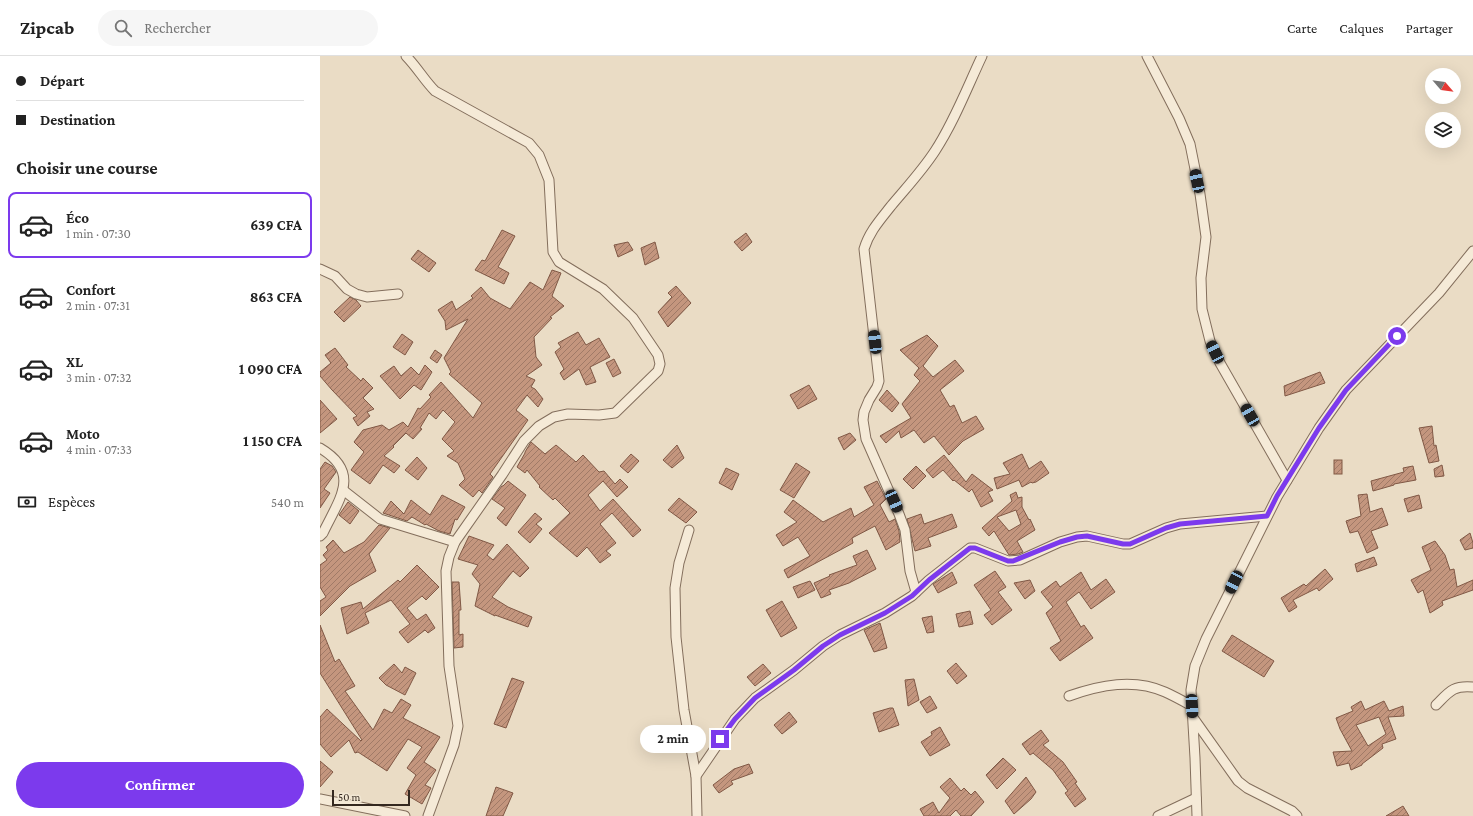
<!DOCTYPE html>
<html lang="fr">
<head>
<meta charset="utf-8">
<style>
  body { margin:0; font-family:"Crimson Pro",serif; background:#f6f6f6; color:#222; height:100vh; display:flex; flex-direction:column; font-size:15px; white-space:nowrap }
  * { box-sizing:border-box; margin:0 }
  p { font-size:13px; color:#767676 }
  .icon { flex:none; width:22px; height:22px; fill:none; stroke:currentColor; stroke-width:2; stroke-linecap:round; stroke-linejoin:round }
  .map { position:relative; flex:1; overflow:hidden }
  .sheet { display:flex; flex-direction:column; background:#fff; width:320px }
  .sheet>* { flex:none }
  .guide { display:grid; align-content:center; height:88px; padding:0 16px; background:#fff }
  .needle { width:26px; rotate:118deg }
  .controls { position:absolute; left:1105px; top:12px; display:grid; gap:8px }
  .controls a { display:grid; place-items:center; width:36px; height:36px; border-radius:50%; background:#fff; box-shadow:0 4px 16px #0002; font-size:20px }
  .scale { position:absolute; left:12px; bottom:10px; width:78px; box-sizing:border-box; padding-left:4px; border:2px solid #34281f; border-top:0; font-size:11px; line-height:14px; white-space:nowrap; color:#34281f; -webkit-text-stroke:3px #f2e7d3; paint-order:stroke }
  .end { position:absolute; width:18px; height:18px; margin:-9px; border:5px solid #7c3aed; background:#fff; box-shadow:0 0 0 2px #fff }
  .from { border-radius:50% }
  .bubble { position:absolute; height:28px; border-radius:14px; background:#fff; box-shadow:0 4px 16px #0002; font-size:13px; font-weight:700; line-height:28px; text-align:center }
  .car { position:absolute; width:12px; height:24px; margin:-12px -6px; border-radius:5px; box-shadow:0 0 3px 1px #0007; background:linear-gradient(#222 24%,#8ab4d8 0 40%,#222 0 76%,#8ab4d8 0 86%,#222 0) }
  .guide b { display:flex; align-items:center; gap:14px; height:38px; font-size:15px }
  .guide b+b { border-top:1px solid #e0e0e0 }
  .guide i { width:10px; height:10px; background:#222 }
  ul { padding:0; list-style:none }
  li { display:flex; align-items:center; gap:12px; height:66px; margin:0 8px 6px; padding:0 8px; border:2px solid transparent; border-radius:8px }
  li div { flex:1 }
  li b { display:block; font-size:15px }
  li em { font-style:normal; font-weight:700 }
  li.active { border-color:#7c3aed }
  li>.icon { width:36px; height:36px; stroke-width:1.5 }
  h2 { padding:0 16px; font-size:18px; line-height:48px }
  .pay { display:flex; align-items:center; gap:10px; height:44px; padding:0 16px; font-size:15px }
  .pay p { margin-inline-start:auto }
  .button { display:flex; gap:8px; margin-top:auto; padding:8px 16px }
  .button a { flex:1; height:46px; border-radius:24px; background:#7c3aed; color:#fff; font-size:16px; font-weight:700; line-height:46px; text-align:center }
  header { display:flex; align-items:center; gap:24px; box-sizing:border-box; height:56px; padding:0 20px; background:#fff; border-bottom:1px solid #e0e0e0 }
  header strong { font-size:19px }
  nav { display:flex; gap:22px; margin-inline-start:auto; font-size:14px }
  .search { width:280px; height:36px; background:#f6f6f6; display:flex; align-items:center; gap:10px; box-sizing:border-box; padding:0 14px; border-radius:22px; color:#767676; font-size:15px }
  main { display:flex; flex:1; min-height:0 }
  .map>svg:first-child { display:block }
</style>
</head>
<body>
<header>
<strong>Zipcab</strong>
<div class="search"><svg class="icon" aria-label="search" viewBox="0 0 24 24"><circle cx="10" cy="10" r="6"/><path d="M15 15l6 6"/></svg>Rechercher</div>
<nav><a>Carte</a><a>Calques</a><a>Partager</a></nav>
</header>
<main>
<section class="sheet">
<div class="guide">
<b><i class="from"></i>Départ</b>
<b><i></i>Destination</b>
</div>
<h2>Choisir une course</h2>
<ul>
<li class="active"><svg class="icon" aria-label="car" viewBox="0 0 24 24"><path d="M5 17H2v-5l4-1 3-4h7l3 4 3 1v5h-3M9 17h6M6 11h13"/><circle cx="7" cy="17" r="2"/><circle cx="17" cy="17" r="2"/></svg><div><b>Éco</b><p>1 min · 07:30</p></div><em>639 CFA</em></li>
<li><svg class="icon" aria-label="car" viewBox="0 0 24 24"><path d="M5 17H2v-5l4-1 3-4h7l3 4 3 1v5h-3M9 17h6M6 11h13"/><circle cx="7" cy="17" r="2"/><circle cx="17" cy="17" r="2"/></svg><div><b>Confort</b><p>2 min · 07:31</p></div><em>863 CFA</em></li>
<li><svg class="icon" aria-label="car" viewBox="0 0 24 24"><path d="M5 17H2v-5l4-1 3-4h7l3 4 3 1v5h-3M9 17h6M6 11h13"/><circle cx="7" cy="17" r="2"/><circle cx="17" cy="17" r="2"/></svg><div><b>XL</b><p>3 min · 07:32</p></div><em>1 090 CFA</em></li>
<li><svg class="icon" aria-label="car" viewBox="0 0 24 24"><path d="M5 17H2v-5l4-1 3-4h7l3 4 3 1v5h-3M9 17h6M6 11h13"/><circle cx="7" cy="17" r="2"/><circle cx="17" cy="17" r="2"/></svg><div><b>Moto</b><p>4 min · 07:33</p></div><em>1 150 CFA</em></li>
</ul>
<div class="pay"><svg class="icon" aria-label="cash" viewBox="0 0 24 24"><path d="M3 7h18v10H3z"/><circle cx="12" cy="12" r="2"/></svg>Espèces<p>540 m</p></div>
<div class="button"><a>Confirmer</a></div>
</section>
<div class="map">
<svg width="1153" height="760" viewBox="0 0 1153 760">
  <defs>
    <pattern id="building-hatch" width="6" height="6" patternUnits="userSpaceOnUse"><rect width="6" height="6" fill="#c4967e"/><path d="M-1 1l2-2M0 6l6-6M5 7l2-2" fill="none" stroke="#a07a67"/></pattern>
  </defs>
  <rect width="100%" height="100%" fill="#eadcc5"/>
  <g fill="url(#building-hatch)" stroke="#805845" fill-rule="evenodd">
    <polygon points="182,174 195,180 178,211 189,217 184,228 155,214 162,204 165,205"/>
    <polygon points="426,177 432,186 422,195 414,186"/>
    <polygon points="308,186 313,194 298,201 294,189"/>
    <polygon points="335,186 339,202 325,209 321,192"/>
    <polygon points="98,194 116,207 109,216 91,203"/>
    <polygon points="232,214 241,217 232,240 244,250 230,261 232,262 214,281 216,301 222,309 206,320 215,324 211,331 215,333 223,343 218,351 207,339 196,354 208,364 170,418 173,421 162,437 159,434 153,441 139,429 145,423 138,407 127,400 134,395 122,383 135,366 123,354 116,363 109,357 100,372 102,373 93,383 86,377 73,390 74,391 64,400 80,410 74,417 63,409 50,428 31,414 44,396 34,386 43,374 62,369 69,374 83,366 88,371 98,352 100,353 111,341 109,339 121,326 153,362 162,347 129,318 131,316 124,302 148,263 126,274 125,265 118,254 132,245 136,254 153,242 151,240 161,231 170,242 190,253 210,226 223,234"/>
    <polygon points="356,230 371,247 348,271 338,256 352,241 348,237"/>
    <polygon points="30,241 36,244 41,250 24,266 14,256"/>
    <polygon points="258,276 266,289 279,282 290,301 270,311 276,326 266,329 259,313 244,324 240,317 244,313 235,296 241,291 238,287"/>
    <polygon points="82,278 93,286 85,299 73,291"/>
    <polygon points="607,279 618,290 603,310 613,321 635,304 644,315 620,334 630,351 634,349 642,367 656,360 664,373 643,385 629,399 614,380 604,387 594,374 581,382 579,375 566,387 560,380 591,362 582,348 600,325 594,319 599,312 580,294"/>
    <polygon points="15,292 28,309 26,311 41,325 43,322 53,332 43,342 54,353 47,356 50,360 38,370 33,362 37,360 12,334 0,320 0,316 11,307 5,299"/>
    <polygon points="115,294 122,299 117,307 110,302"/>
    <polygon points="294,303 301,317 293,321 286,307"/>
    <polygon points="105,309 112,316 101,334 94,329 80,343 60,320 74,310 81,320 91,311 99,319"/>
    <polygon points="1000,316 1005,327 965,340 964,330"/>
    <polygon points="489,329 497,343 478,353 470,339"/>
    <polygon points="567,334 579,347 572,356 559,344"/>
    <polygon points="0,344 17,363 0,377"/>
    <polygon points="1112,370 1114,390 1116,389 1119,405 1109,407 1099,372"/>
    <polygon points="530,377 536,384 524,394 518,382"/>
    <polygon points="211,386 225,398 236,389 256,406 263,399 279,416 284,415 295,428 300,423 308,431 297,441 283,425 268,439 280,455 293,443 321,474 313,481 292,457 280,468 296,487 286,495 291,499 280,507 267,491 257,501 229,477 250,457 235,442 233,444 219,431 220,430 207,414 205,417 197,411 205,397 205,396"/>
    <polygon points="357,389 364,402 352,412 343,404"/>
    <polygon points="311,398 319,405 308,417 300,410"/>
    <polygon points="702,398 709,413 721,405 729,417 716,426 712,427 711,426 702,431 699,424 677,433 674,422 690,418 683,407"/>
    <polygon points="624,399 646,426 652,418 673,434 668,436 673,445 661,451 652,433 649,436 634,424 633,425 623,414 613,422 606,414"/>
    <polygon points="97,401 107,412 98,424 85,414"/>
    <rect x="1014" y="404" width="8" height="14"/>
    <polygon points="5,406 12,410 16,416 4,433 10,437 0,452 0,413"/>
    <polygon points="476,407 490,416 474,442 460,434"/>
    <polygon points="1122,409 1124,420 1115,421 1114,413"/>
    <polygon points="596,410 606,420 593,433 583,423"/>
    <polygon points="1093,410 1096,424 1074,428 1074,429 1053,435 1051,425 1084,416 1083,412"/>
    <polygon points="406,412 419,418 412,434 399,427"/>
    <polygon points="188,425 206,439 186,470 177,462 185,452 172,443 182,430 183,430"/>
    <polygon points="557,425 566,443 560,449 569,466 575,463 579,475 580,486 566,494 555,470 532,482 533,487 522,493 468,522 464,514 490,500 478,481 463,490 456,479 477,466 464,456 473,444 503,466 531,452 534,461 554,449 544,431"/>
    <path d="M 696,436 L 698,442 L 702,441 L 702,451 L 709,464 L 710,463 L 715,474 L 697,485 L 703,496 L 698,498 L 689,499 L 674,475 L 669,480 L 662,472 L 692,445 L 690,439 ZM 696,454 L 701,468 L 689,475 L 677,461 Z"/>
    <polygon points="1047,438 1050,456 1062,452 1068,469 1051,475 1058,492 1047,497 1038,475 1030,477 1026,465 1041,460 1038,439"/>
    <polygon points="122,439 145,451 137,464 135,463 130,478 119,475 106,468 105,469 92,461 87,465 63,457 71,445 84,458 91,444 110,459"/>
    <polygon points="1099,439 1102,452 1088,456 1084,443"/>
    <polygon points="359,442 377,456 366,467 348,454"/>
    <polygon points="28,446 39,455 30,468 19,459"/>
    <polygon points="215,457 222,463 216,468 222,473 210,487 198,476"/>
    <polygon points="601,458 604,468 632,458 637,471 608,482 611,490 595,495 587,463"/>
    <polygon points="59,469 70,472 49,498 56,515 30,530 0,560 0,545 6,541 0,531 0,509 7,504 3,499 8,494 6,491 13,484 24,497 44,486"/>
    <polygon points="1150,477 1153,487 1153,492 1145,494 1140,484"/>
    <polygon points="149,480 174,489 167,499 173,504 187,488 209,512 200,521 193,515 172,541 188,551 212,561 208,571 175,559 175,560 155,550 160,528 152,518 158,509 138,503"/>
    <polygon points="1115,485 1125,499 1130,514 1134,513 1137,531 1153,524 1153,534 1122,545 1123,549 1110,557 1103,534 1098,537 1091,524 1111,514 1102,491"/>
    <polygon points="547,494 556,513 529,527 509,534 511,538 501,542 494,527 510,520 509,519 537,509 533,500"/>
    <polygon points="1054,501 1057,509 1037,516 1035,508"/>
    <polygon points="97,509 119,531 106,544 102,540 87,552 97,564 106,558 115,572 108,577 105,574 88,587 79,576 90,568 71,544 45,557 49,567 27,578 21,552 41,546 43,553 78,524 80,526"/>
    <polygon points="1005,513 1013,523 999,535 997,532 973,544 977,551 969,556 961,542 984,528 986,530"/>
    <polygon points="675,515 686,531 678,536 692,554 672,569 664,559 671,554 654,529"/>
    <polygon points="632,516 637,527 618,537 613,528"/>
    <polygon points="761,516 771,534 786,523 795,536 771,553 759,536 746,546 761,571 764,569 773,582 740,605 730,592 741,585 726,557 733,551 721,536 736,525 740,531"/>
    <polygon points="710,524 715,535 705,543 694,527"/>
    <polygon points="490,525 495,534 478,542 473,531"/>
    <polygon points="132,526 139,526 141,554 139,554 139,579 143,578 143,591 134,592"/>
    <polygon points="462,545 477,572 461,581 446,554"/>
    <polygon points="650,555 653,568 639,571 636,558"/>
    <polygon points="612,560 614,576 607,577 602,562"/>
    <polygon points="560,567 567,592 554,596 544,574"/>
    <polygon points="0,569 15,606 19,603 35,630 25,635 53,674 64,653 72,657 81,643 91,649 83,662 120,681 104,706 116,714 105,729 111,732 102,748 85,738 96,719 87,712 102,691 88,683 67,715 38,696 35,697 29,684 11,701 0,688 0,661 7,653 41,685 42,684 0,617"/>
    <polygon points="912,579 954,605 944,621 902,595"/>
    <polygon points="636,607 647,620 637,628 627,615"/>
    <polygon points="74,608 82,617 85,611 96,617 85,639 66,629 59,622"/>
    <polygon points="443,608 451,617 435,630 427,621"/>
    <polygon points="192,622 204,626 186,672 174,668"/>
    <polygon points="594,623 599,644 588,650 585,624"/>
    <polygon points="610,640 617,652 607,657 600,646"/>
    <path d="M 1041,645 L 1045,654 L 1064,645 L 1069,655 L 1083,650 L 1084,660 L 1068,661 L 1076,683 L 1062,688 L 1063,692 L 1042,708 L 1042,709 L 1031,714 L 1029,707 L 1017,710 L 1013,696 L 1032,695 L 1020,673 L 1016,662 L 1033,655 L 1031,651 ZM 1059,661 L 1066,678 L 1048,690 L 1036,669 Z"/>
    <polygon points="570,652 573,652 579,669 559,676 553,657"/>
    <polygon points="469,656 477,666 462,678 454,669"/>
    <polygon points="620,671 630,689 610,700 601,686 612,679 611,676"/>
    <polygon points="721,674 729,685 723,689 743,706 757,726 755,727 766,743 755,751 745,737 748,735 733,714 713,697 710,699 702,688"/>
    <polygon points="683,702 696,714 677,733 666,719"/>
    <polygon points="0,705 13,716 0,731"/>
    <polygon points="429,708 433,717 411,725 413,728 399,737 395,732 393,729 414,713"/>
    <polygon points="706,721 716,736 711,743 694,758 685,745"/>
    <polygon points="630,722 641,735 644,732 651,739 655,735 664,746 651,760 641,760 636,754 630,760 604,760 600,753 613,746 619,757 630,742 620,731"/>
    <polygon points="176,731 193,737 183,760 166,760"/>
    <polygon points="1083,750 1089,760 1066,760"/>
  </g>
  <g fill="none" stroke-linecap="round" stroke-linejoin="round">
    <g stroke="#836e5c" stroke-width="11">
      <g id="street">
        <path d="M 86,0 C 97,11 104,24 115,35 L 209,87 L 219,99 L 229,124 L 233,196 L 239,206 L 283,233 L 313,262 L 338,299 L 340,308 L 338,315 L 295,357 L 279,359 L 248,358 L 234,361 L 219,370 L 204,385 L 182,419 L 135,486 L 129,501 L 126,515 L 129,610 L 138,670 L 134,689 L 108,760"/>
        <polyline points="827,0 859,62 870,88 880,138 886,181 881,222 882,253 890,285 900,307 967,424"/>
        <polyline points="0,213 15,220 27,233 36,238 47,241 78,238"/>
        <path d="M 0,392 C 42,417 19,443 3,477 L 0,480"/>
        <polyline points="23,434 60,463 135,486"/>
        <polyline points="369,474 359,507 355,532 356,581 364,654 376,720 377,760"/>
        <path d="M 596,536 L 590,515 L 585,474 L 579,458 L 546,383 L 543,364 L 544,356 L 549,344 L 557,331 L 559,325 L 544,193 C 549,176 560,164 571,150 C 586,132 602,115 615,95 C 634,66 647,32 662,0"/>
        <path d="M 749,640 C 780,629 814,622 845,636 C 854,640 863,645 872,650"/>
        <path d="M 1116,649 C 1129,636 1133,629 1153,631"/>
        <polyline points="874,663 918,725 927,732 972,755 977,760"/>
        <polyline points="376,720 415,663 435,642 474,614 503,590 520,579 565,557 592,540 609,524 650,492 655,492 688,505 700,504 740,486 757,481 767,480 803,488 810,488 846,472 860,468 947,460"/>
        <polyline points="0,743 85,760"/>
        <polyline points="838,760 876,742"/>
        <polyline points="877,760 875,702 871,634 875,610 886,583 957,441 999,372 1026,334 1119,237 1153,195"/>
      </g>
    </g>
    <use href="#street" stroke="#f5ead7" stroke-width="9"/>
  </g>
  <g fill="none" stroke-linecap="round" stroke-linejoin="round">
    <polyline stroke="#7c3aed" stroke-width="5" points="400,683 415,663 435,642 474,614 503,590 520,579 565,557 592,540 609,524 650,492 655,492 688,505 693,505 740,486 757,481 767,480 803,488 810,488 846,472 860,468 947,460 957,440 999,372 1026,334 1077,280"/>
  </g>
</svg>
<div class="controls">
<a><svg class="needle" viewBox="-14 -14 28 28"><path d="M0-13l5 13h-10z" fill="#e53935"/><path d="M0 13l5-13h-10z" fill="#767676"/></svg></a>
<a><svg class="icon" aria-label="layers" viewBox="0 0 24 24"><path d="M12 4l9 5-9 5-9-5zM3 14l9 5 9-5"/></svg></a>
</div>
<div class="scale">50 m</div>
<i class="end from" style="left:1077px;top:280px"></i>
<i class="end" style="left:400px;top:683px"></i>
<div class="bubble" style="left:320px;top:669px;width:66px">2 min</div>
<i class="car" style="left:877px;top:125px;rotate:348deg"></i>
<i class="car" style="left:555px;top:286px;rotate:353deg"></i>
<i class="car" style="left:895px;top:296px;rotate:334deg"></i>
<i class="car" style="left:930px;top:359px;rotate:330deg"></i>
<i class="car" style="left:574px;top:445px;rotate:156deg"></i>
<i class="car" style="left:914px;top:526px;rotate:206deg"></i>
<i class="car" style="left:872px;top:650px;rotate:177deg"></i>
</div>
</main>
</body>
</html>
